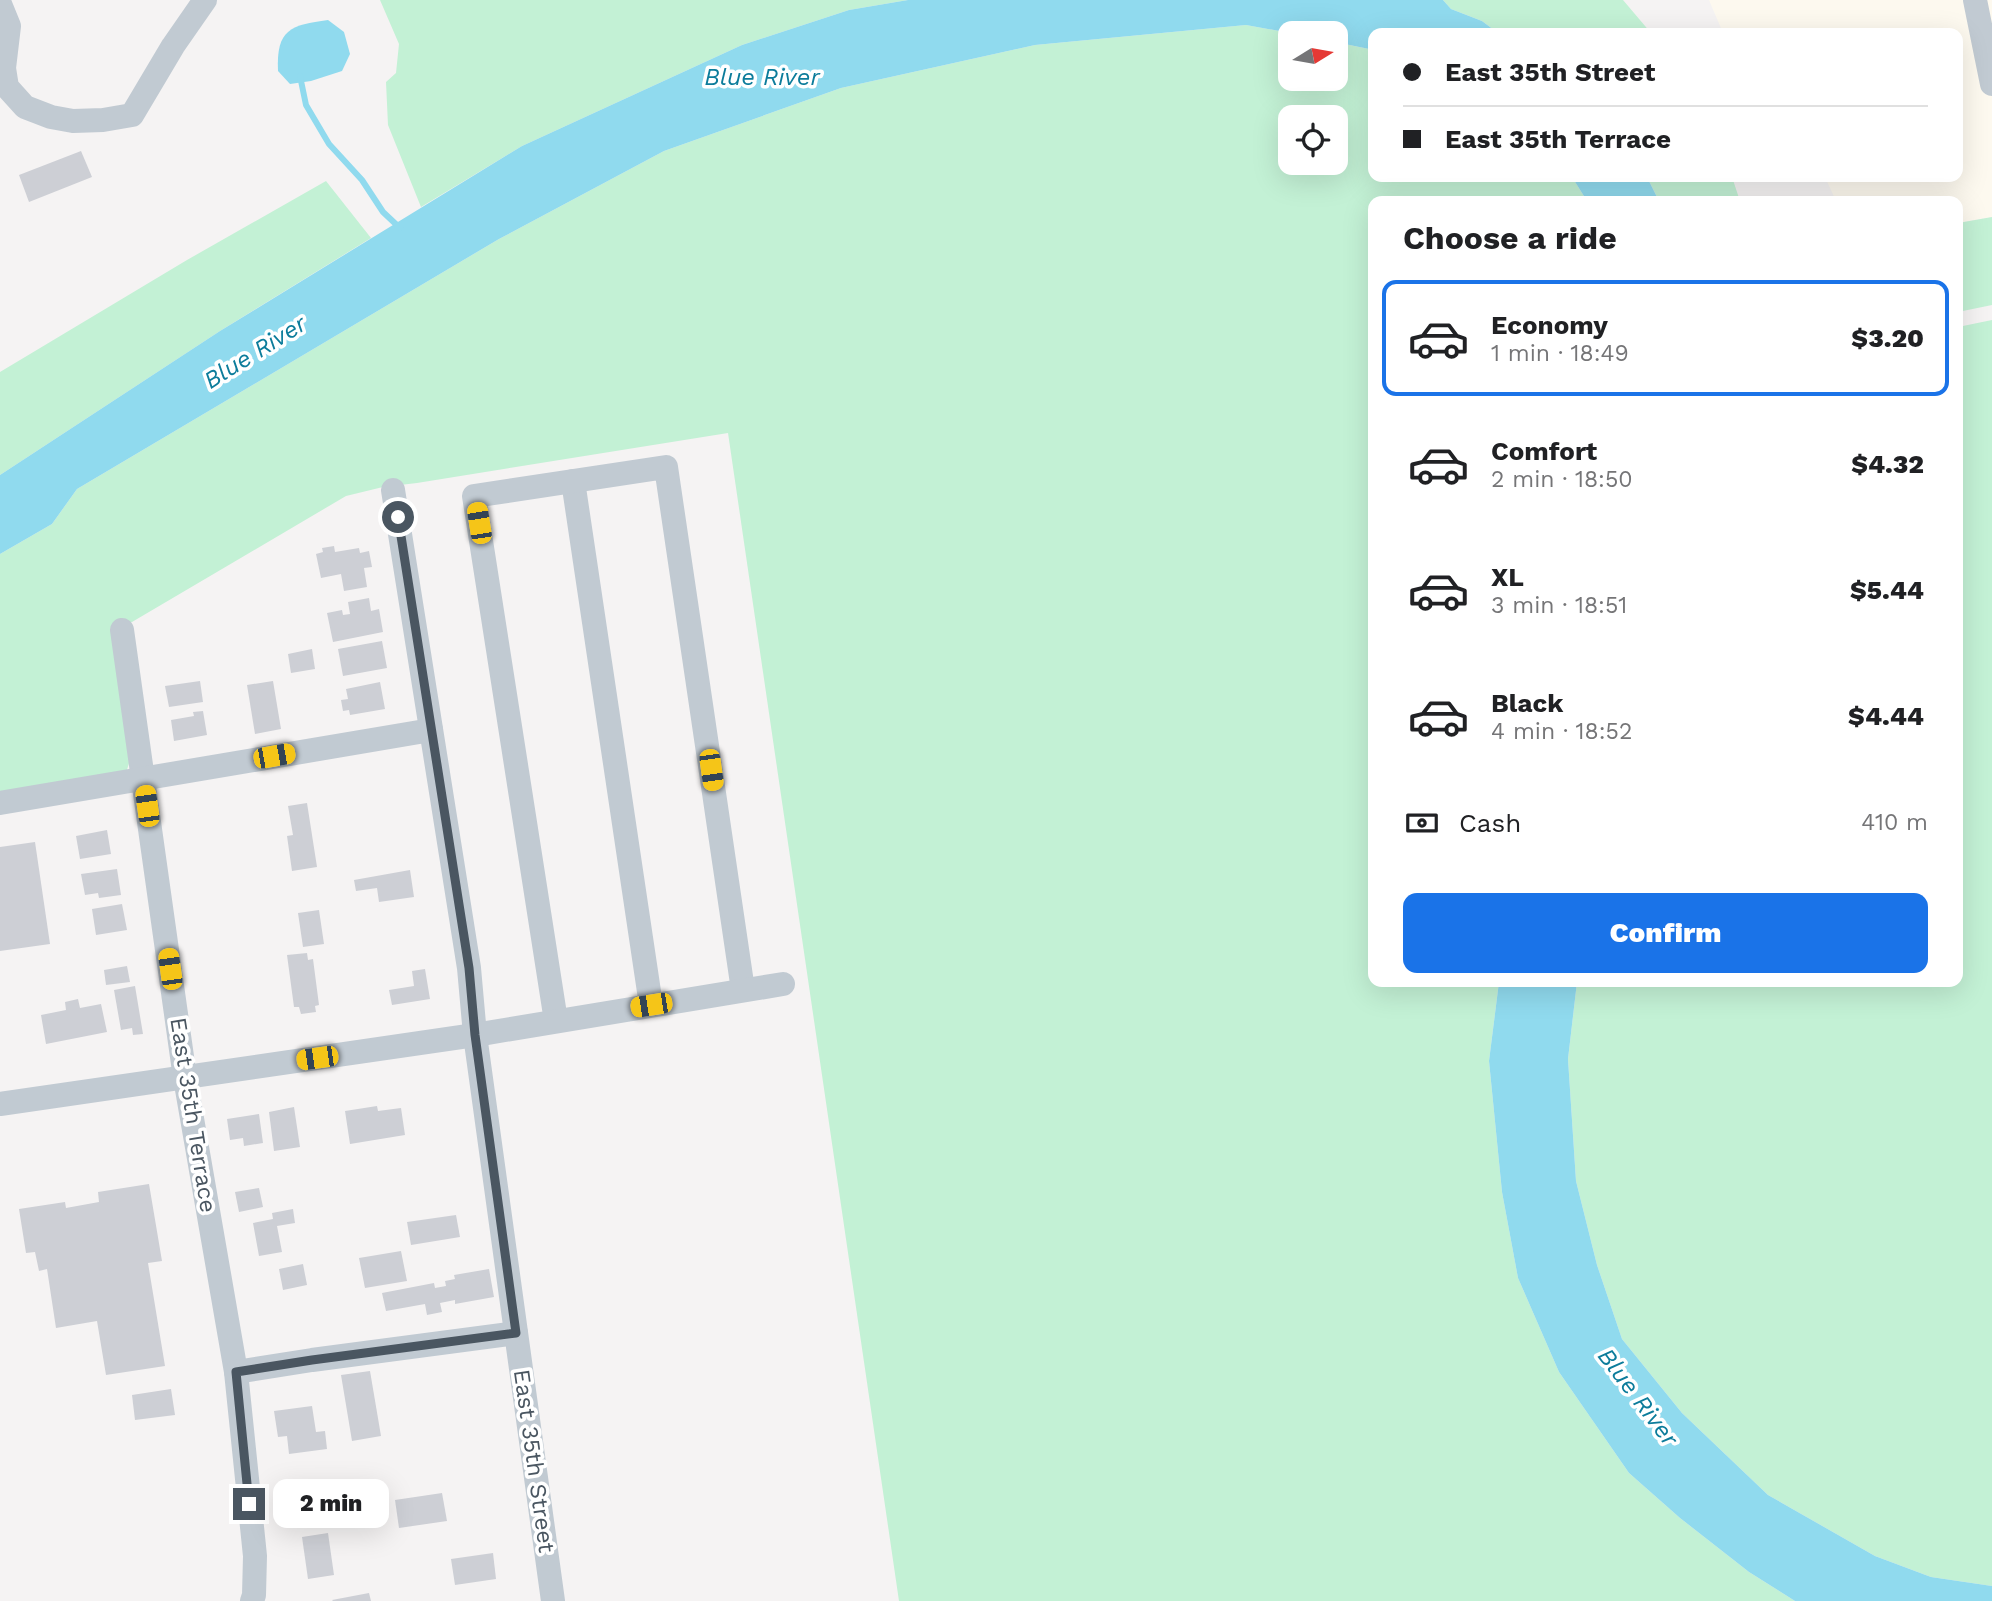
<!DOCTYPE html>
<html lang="en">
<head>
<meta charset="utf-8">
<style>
  body { margin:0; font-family:"Work Sans",sans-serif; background:#f2f2f2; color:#202124; height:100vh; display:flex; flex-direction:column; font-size:26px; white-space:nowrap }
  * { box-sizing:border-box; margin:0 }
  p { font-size:23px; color:#757577 }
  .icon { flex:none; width:38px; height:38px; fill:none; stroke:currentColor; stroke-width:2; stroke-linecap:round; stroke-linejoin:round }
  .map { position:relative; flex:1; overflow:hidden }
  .sheet { position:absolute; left:1368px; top:196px; width:595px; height:791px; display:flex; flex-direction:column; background:#fff; border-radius:14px; box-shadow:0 7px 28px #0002 }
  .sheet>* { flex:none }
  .guide { position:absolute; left:1368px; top:28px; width:595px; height:154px; border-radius:14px; box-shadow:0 7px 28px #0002; display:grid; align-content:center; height:154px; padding:0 35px; background:#fff }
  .needle { width:46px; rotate:79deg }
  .fabs { position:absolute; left:1278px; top:21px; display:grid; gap:14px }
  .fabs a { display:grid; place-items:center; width:70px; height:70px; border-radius:14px; background:#fff; box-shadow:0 7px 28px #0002; font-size:35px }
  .end { position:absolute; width:32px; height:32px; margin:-16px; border:9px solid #4a5661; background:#fff; box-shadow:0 0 0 4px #fff }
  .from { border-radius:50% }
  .bubble { position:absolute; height:49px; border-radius:14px; background:#fff; box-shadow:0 7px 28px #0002; font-size:23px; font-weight:800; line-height:49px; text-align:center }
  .car { position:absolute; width:21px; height:42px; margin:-21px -10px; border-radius:9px; box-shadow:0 0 5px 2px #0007; background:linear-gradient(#f5c518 24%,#345 0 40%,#f5c518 0 76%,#345 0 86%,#f5c518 0) }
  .guide b { display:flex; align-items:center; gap:24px; height:66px; font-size:26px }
  .guide b+b { border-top:2px solid #e0e0e0 }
  .guide i { width:18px; height:18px; background:#202124 }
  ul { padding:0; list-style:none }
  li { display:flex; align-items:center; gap:21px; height:116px; margin:0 14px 10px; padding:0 21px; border:4px solid transparent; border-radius:14px }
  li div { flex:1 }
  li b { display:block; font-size:26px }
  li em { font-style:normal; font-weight:800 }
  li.selected { border-color:#1a73e8 }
  li>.icon { width:63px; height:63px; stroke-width:1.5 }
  h2 { padding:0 35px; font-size:32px; line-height:84px }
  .pay { display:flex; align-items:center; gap:18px; height:77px; padding:0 35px; font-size:26px }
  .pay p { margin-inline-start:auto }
  .action { display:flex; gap:14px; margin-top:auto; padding:14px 35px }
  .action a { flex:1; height:80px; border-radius:14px; background:#1a73e8; color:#fff; font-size:28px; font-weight:800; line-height:80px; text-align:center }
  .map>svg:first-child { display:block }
</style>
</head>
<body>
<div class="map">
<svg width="1992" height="1601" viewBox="0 0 1992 1601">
  <rect width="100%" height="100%" fill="#f5f3f3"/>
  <polygon fill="#fdf9ef" points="1709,0 1992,0 1992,217 1958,223 1958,201 1836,201 1825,177 1958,177 1958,33 1723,33"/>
  <g fill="#c3f1d5" fill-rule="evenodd">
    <polygon points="380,0 908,0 849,10 742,45 522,146 421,207 388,125 386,82 396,73 399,44"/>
    <polygon points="1443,0 1623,0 1651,33 1498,33 1482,21 1451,9"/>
    <path d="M 1246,25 L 1290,33 L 1290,79 L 1335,79 L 1335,42 L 1374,50 L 1374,177 L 1572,177 L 1587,201 L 1374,201 L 1374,982 L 1499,982 L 1489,1061 L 1502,1192 L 1518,1278 L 1559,1372 L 1629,1473 L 1680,1518 L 1749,1572 L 1795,1601 L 899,1601 L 728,433 L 417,483 L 383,487 L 346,496 L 132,622 L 111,627 L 130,760 L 126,773 L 0,793 L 0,554 L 52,524 L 77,489 L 499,239 L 664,151 L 841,88 L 1035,45 ZM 1290,117 L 1335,117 L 1335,163 L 1290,163 Z"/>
    <polygon points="1647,177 1732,177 1740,201 1659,201"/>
    <polygon points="326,181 371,238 220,331 0,475 0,372 187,260"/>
    <polygon points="1992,217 1992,305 1958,312 1958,223"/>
    <polygon points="1992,320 1992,1586 1931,1577 1875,1556 1768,1495 1682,1413 1622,1339 1597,1265 1576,1181 1568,1059 1577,982 1958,982 1958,327"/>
  </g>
  <g fill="#90daee">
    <polygon points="908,0 1443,0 1451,9 1482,21 1498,33 1374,33 1374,50 1335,42 1335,33 1290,33 1246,25 1035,45 841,88 664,151 499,239 77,489 52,524 0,554 0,475 220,331 522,146 742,45 849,10"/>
    <path d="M 328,20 L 344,32 L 350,54 L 342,71 L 311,81 L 290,84 L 278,71 C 276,29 291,25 328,20 Z"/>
    <polygon points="1572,177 1647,177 1659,201 1587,201"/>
    <polygon points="1499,982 1577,982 1568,1059 1576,1181 1597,1265 1622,1339 1682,1413 1768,1495 1875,1556 1931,1577 1992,1586 1992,1601 1795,1601 1749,1572 1680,1518 1629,1473 1559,1372 1518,1278 1502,1192 1489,1061"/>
  </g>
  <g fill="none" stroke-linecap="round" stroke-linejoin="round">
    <polyline stroke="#90daee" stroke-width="6" points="300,76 306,105 329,144 362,180 383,212 400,228"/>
  </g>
  <g fill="#cdcfd5">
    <polygon points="81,151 92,177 29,202 19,175"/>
    <polygon points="334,546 335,552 359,548 360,553 369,551 372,567 364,568 367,587 344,591 341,574 321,578 316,554 323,552 322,548"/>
    <polygon points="369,598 371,611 379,609 383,632 333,642 327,613 342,610 343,615 350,614 348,602"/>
    <polygon points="382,641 387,668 343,676 338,649"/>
    <polygon points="312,649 315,669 291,673 288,654"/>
    <polygon points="200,681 203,702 169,707 165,686"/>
    <polygon points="273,681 281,729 255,734 247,685"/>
    <polygon points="380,682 385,709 350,715 349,710 343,711 341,700 348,699 346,689"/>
    <polygon points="203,711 207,735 174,741 171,720 194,716 193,712"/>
    <polygon points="307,803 317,867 292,871 287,836 293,835 288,806"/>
    <polygon points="107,830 111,854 80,859 76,836"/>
    <polygon points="35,842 50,944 0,951 0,847"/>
    <polygon points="117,869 121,895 99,898 98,893 85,895 81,874"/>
    <polygon points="410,870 414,897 379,902 377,888 356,891 354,880"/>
    <polygon points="122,904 127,930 96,935 92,909"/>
    <polygon points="319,910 324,944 303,947 298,913"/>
    <polygon points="307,953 308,960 313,959 319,1005 315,1006 316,1012 301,1014 299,1007 294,1007 287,955"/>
    <polygon points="127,966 130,982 106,985 104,970"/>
    <polygon points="425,969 430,999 392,1005 389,990 414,986 412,971"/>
    <polygon points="135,986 143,1034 133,1035 132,1028 121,1030 114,990"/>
    <polygon points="78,999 80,1008 101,1004 107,1032 46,1044 41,1015 66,1010 65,1002"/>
    <polygon points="377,1106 378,1111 401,1108 405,1135 350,1144 345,1111"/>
    <polygon points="294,1107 300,1147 274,1151 269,1112"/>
    <polygon points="259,1114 263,1143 244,1146 243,1138 230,1140 227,1119"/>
    <polygon points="149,1184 162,1261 148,1263 165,1366 106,1375 97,1321 56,1328 47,1269 39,1271 35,1252 26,1253 19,1209 65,1202 66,1208 99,1202 98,1192"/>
    <polygon points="259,1188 263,1207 239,1212 235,1192"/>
    <polygon points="293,1209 295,1223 277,1226 282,1252 259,1256 253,1223 273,1219 272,1213"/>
    <polygon points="456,1215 460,1237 411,1245 407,1222"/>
    <polygon points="401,1251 407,1281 365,1288 359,1258"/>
    <polygon points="303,1264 307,1285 283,1290 279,1269"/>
    <polygon points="489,1269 494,1297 455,1304 455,1300 440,1303 442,1312 427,1315 425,1304 386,1311 382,1293 434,1283 435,1288 446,1286 445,1281 455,1279 454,1275"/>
    <polygon points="370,1371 381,1436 352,1441 341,1375"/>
    <polygon points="171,1389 175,1415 135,1420 132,1395"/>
    <polygon points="312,1406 316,1432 325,1431 327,1449 289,1454 287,1436 278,1437 274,1411"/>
    <polygon points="442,1493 447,1521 399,1528 395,1500"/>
    <polygon points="328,1533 334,1575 308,1579 302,1537"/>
    <polygon points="493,1553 496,1579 455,1585 451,1559"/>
    <polygon points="369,1593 371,1601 333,1601 332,1600"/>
  </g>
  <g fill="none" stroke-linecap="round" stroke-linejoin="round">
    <g stroke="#c1cad2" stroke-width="24">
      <polyline points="1975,0 1992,84"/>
      <polyline points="0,4 9,26 4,68 7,87 25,107 51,117 73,121 103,120 132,115 173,46 205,0"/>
      <polyline points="573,481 651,1005"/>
      <polyline points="393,490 469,968 475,1035 553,1601"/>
      <polyline points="122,630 185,1078 236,1372 255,1556 254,1595 252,1601"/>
      <polyline points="0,803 431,730"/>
      <polyline points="556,1021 474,496 666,467 743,990"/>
      <polyline points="0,1104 475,1035 783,984"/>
      <polyline points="236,1372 312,1360 516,1333"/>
    </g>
  </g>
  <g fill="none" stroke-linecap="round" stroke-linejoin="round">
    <polyline stroke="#4a5661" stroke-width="9" points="249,1504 236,1372 312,1360 516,1333 475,1035 469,968 398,517"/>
  </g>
  <g text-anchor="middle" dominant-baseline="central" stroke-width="7" stroke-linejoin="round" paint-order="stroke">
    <g font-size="23" fill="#4a5661" stroke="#fff">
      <text transform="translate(193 1115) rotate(81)">East 35th Terrace</text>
      <text transform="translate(534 1461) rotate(82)">East 35th Street</text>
    </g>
    <g font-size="24" font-style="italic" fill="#0c7c9b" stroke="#fff">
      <text x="762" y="77">Blue River</text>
      <text transform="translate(255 352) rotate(-32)">Blue River</text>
      <text transform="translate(1638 1397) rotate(53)">Blue River</text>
    </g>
  </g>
</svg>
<div class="fabs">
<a><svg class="needle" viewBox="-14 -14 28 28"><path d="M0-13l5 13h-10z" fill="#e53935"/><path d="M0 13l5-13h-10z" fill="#757577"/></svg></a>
<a><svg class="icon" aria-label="locate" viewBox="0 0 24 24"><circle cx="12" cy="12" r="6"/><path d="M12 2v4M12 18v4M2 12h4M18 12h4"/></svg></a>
</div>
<i class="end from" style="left:398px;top:517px"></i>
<i class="end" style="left:249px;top:1504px"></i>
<div class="bubble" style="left:273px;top:1479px;width:116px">2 min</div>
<i class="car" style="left:479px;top:523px;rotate:351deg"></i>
<i class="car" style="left:274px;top:756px;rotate:80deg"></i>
<i class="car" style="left:711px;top:770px;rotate:172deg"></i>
<i class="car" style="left:147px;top:806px;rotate:352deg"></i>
<i class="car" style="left:170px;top:969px;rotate:352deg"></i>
<i class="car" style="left:651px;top:1005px;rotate:261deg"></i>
<i class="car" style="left:317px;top:1058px;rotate:262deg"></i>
<div class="guide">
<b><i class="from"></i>East 35th Street</b>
<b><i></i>East 35th Terrace</b>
</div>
<section class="sheet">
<h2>Choose a ride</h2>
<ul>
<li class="selected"><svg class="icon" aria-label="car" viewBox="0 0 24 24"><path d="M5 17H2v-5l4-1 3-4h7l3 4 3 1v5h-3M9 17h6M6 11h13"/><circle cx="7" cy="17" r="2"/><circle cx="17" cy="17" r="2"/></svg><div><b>Economy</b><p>1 min · 18:49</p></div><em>$3.20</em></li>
<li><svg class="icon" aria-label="car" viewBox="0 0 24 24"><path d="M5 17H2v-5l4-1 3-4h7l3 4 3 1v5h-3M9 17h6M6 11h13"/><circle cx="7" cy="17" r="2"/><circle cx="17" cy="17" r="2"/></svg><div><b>Comfort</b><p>2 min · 18:50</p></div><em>$4.32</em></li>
<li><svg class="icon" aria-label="car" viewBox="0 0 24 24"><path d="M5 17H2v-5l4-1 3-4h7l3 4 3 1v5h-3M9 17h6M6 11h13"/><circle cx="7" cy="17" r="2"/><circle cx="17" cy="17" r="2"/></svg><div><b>XL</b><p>3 min · 18:51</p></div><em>$5.44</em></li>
<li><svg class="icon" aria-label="car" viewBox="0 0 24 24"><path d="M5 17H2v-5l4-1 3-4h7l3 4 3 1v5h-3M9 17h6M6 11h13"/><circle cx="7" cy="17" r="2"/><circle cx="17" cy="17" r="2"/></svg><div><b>Black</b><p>4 min · 18:52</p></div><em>$4.44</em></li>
</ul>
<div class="pay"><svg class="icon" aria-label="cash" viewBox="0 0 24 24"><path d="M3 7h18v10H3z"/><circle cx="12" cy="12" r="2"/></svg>Cash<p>410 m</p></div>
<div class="action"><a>Confirm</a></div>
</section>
</div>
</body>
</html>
